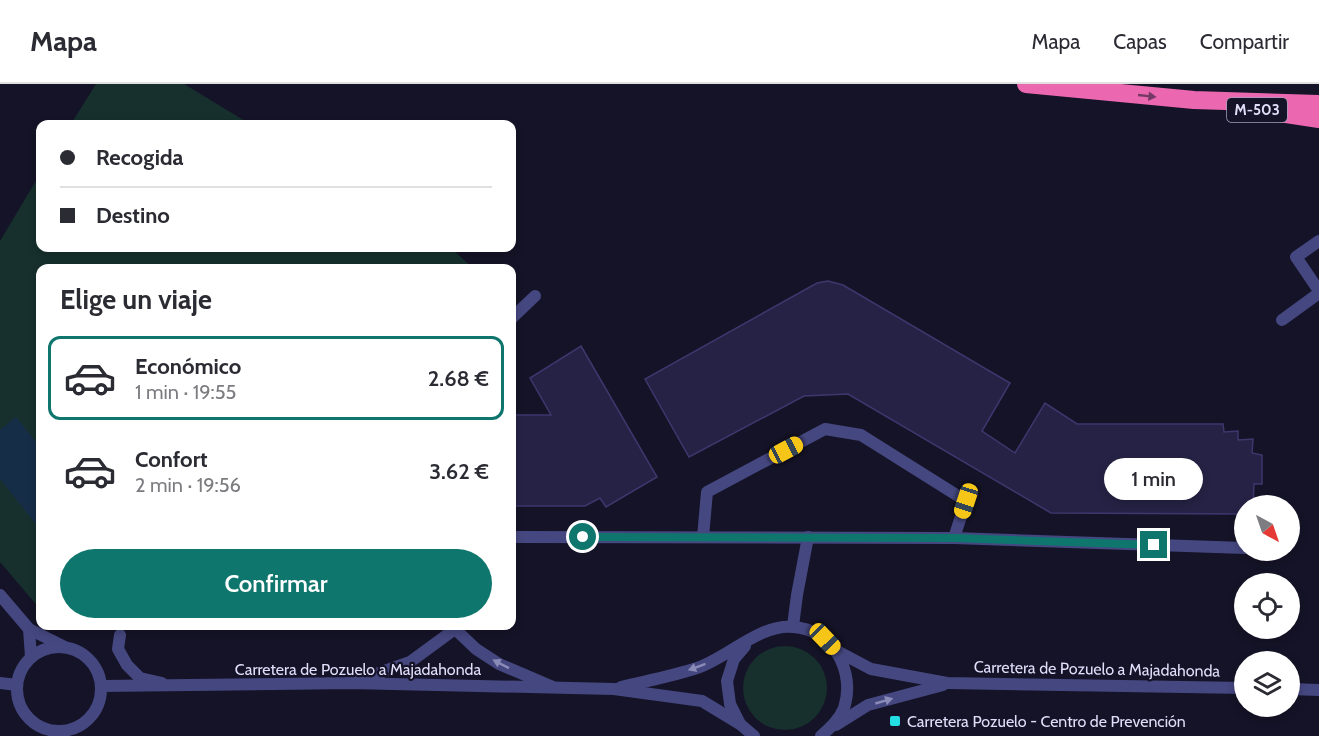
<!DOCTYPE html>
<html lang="es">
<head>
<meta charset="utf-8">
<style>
  body { margin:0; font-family:Cabin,sans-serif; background:#f7f7f7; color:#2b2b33; height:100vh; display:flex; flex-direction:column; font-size:22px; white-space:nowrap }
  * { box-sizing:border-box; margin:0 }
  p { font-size:20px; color:#7c7c81 }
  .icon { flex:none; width:33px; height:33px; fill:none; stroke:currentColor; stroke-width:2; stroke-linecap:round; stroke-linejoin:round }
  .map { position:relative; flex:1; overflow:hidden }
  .sheet { position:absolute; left:36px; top:180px; width:480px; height:366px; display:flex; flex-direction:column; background:#fff; border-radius:12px; box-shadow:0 3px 9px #0003 }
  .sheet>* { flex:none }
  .guide { position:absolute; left:36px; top:36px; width:480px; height:132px; border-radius:12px; box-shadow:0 3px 9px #0003; display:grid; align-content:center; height:132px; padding:0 24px; background:#fff }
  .needle { width:39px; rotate:140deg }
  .tools { position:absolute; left:1234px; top:411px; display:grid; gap:12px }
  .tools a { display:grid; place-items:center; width:66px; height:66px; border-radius:50%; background:#fff; box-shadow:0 3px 9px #0003; font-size:30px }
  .end { position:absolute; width:27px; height:27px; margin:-14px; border:8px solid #0f766e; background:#fff; box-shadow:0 0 0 3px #fff }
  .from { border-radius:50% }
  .bubble { position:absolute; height:42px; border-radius:21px; background:#fff; box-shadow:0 3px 9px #0003; font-size:20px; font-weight:600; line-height:42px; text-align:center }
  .car { position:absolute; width:18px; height:36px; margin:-18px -9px; border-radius:8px; box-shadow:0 0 4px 2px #0007; background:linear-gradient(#f5c518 24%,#345 0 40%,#f5c518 0 76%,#345 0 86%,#f5c518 0) }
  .guide b { display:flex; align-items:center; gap:21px; height:57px; font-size:22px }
  .guide b+b { border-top:2px solid #e1e1e2 }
  .guide i { width:15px; height:15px; background:#2b2b33 }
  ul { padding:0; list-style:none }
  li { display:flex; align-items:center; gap:18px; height:84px; margin:0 12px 9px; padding:0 12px; border:3px solid transparent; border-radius:12px }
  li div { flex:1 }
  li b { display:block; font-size:22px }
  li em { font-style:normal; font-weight:600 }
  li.on { border-color:#0f766e }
  li>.icon { width:54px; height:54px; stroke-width:1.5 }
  h2 { padding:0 24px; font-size:27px; line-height:72px }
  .cta { display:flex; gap:12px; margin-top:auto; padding:12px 24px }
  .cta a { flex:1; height:69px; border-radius:36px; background:#0f766e; color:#fff; font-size:24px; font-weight:600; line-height:69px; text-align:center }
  header { display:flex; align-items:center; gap:36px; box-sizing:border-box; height:84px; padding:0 30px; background:#fff; border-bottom:2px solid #e1e1e2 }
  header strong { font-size:28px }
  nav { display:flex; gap:33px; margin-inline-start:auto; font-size:21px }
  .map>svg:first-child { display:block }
</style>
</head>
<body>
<header>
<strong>Mapa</strong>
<nav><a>Mapa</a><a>Capas</a><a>Compartir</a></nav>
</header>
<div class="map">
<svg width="1319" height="652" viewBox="0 0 1319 652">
  <rect width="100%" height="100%" fill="#151327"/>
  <g fill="#17302d">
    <polygon points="96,0 184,0 250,40 71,40"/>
    <polygon points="40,90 40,164 451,164 473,184 40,184 40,525 0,478 0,157"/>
    <circle cx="785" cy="604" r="42"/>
  </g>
  <polygon fill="#162d48" points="16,333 40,363 40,445 0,395 0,346"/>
  <g fill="#262245" stroke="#3e376e" stroke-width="1.5">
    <polygon points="828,197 843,201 1010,299 982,347 1015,369 1045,319 1077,340 1223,340 1224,348 1238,347 1238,356 1253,355 1252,369 1262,371 1262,400 1254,400 1253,422 1245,422 1245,430 1051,429 848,310 804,312 689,373 645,295 817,199"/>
    <polygon points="581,262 657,393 606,423 600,414 585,422 512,422 512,331 551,331 530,294"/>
  </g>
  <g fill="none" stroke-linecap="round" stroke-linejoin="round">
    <g stroke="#454780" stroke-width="12">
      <polyline points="1319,157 1296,173 1319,207"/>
      <polyline points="512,234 535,212"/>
      <polyline points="1282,236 1319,209"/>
      <polyline points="512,453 954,454 966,417 861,351 825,345 707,408 703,453"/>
      <polyline points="954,454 1245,464"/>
      <polyline points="455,542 455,545 476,565 499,580 553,603"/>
      <polyline points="793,542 797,511 808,453"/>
      <polyline points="120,551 118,565 127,581 140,594 162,599"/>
      <polyline points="351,599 410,578 455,545"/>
    </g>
    <g stroke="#454780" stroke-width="12">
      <polyline points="0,511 29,545 65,563"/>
      <polyline points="29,545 31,573"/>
      <polyline points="58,652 60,647"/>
    </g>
    <g stroke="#454780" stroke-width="12">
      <polyline points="745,562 734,575 727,597 730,620 740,640 754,652"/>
      <circle cx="59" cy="605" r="42"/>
      <polyline points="837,567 871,585 947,599 1245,604"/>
      <polyline points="0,599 17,601"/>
      <polyline points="101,602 351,599 614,605 702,617 740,640"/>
      <path d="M 621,603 C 646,597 673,592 697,584 C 729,573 759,540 793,543 C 833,545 856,588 844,624 C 839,636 830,644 821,652"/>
      <polyline points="1290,605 1319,606"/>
      <polyline points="836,641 868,621 943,601"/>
    </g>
    <g stroke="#eb68b1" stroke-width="18">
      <polyline points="1026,0 1194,16 1319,20"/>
      <polyline points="1273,28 1319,35"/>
    </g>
  </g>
  <defs><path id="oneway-solid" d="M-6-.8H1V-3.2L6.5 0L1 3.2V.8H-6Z" transform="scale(1.5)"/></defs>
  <use fill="#753965" href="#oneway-solid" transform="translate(1147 12) rotate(6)"/>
  <g fill="#8a8bb7">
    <use href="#oneway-solid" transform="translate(501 580) rotate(-153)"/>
    <use href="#oneway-solid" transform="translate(697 583) rotate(160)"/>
    <use href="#oneway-solid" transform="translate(884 617) rotate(-16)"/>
  </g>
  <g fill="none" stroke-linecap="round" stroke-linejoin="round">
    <polyline stroke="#0f766e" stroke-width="8" points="583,453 954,454 1154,461"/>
  </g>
  <rect fill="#23dee2" stroke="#151327" stroke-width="2" x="889" y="631" width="12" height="12" rx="3"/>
  <g text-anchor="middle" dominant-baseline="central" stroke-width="4.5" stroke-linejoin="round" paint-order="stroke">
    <rect fill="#151327" stroke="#a2a1bb" stroke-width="1.5" x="1227" y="14" width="60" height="24" rx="4.5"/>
    <g font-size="15" font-weight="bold" fill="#dfdefb">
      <text x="1257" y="26">M-503</text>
    </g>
    <g font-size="16" fill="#dfdefb" stroke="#151327">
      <text x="358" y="585">Carretera de Pozuelo a Majadahonda</text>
      <text transform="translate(1097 585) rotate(1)">Carretera de Pozuelo a Majadahonda</text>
    </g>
    <g font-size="16" fill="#dfdefb" stroke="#151327" text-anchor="start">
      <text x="907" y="637">Carretera Pozuelo - Centro de Prevención</text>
    </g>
  </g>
</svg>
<div class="tools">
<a><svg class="needle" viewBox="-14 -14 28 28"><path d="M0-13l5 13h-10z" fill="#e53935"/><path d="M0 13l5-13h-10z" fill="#7c7c81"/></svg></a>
<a><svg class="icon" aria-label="locate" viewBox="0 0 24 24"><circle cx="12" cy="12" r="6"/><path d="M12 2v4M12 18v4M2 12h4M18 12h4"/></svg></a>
<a><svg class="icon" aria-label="layers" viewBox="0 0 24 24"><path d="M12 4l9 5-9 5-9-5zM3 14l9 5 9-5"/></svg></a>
</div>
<i class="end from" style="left:583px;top:453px"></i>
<i class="end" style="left:1154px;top:461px"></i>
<div class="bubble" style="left:1104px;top:374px;width:99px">1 min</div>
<i class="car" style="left:786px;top:366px;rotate:62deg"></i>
<i class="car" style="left:966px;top:417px;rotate:198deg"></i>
<i class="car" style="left:825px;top:555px;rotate:136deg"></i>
<div class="guide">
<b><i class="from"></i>Recogida</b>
<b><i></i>Destino</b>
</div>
<section class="sheet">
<h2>Elige un viaje</h2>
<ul>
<li class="on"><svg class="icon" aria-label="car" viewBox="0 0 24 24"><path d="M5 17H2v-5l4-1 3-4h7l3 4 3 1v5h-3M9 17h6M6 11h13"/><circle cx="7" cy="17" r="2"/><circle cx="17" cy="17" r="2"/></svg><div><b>Económico</b><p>1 min · 19:55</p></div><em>2.68 €</em></li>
<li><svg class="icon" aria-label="car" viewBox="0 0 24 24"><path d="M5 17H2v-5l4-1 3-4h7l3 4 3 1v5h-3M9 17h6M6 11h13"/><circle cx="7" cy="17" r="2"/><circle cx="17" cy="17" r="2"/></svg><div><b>Confort</b><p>2 min · 19:56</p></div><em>3.62 €</em></li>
</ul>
<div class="cta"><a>Confirmar</a></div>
</section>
</div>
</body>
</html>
